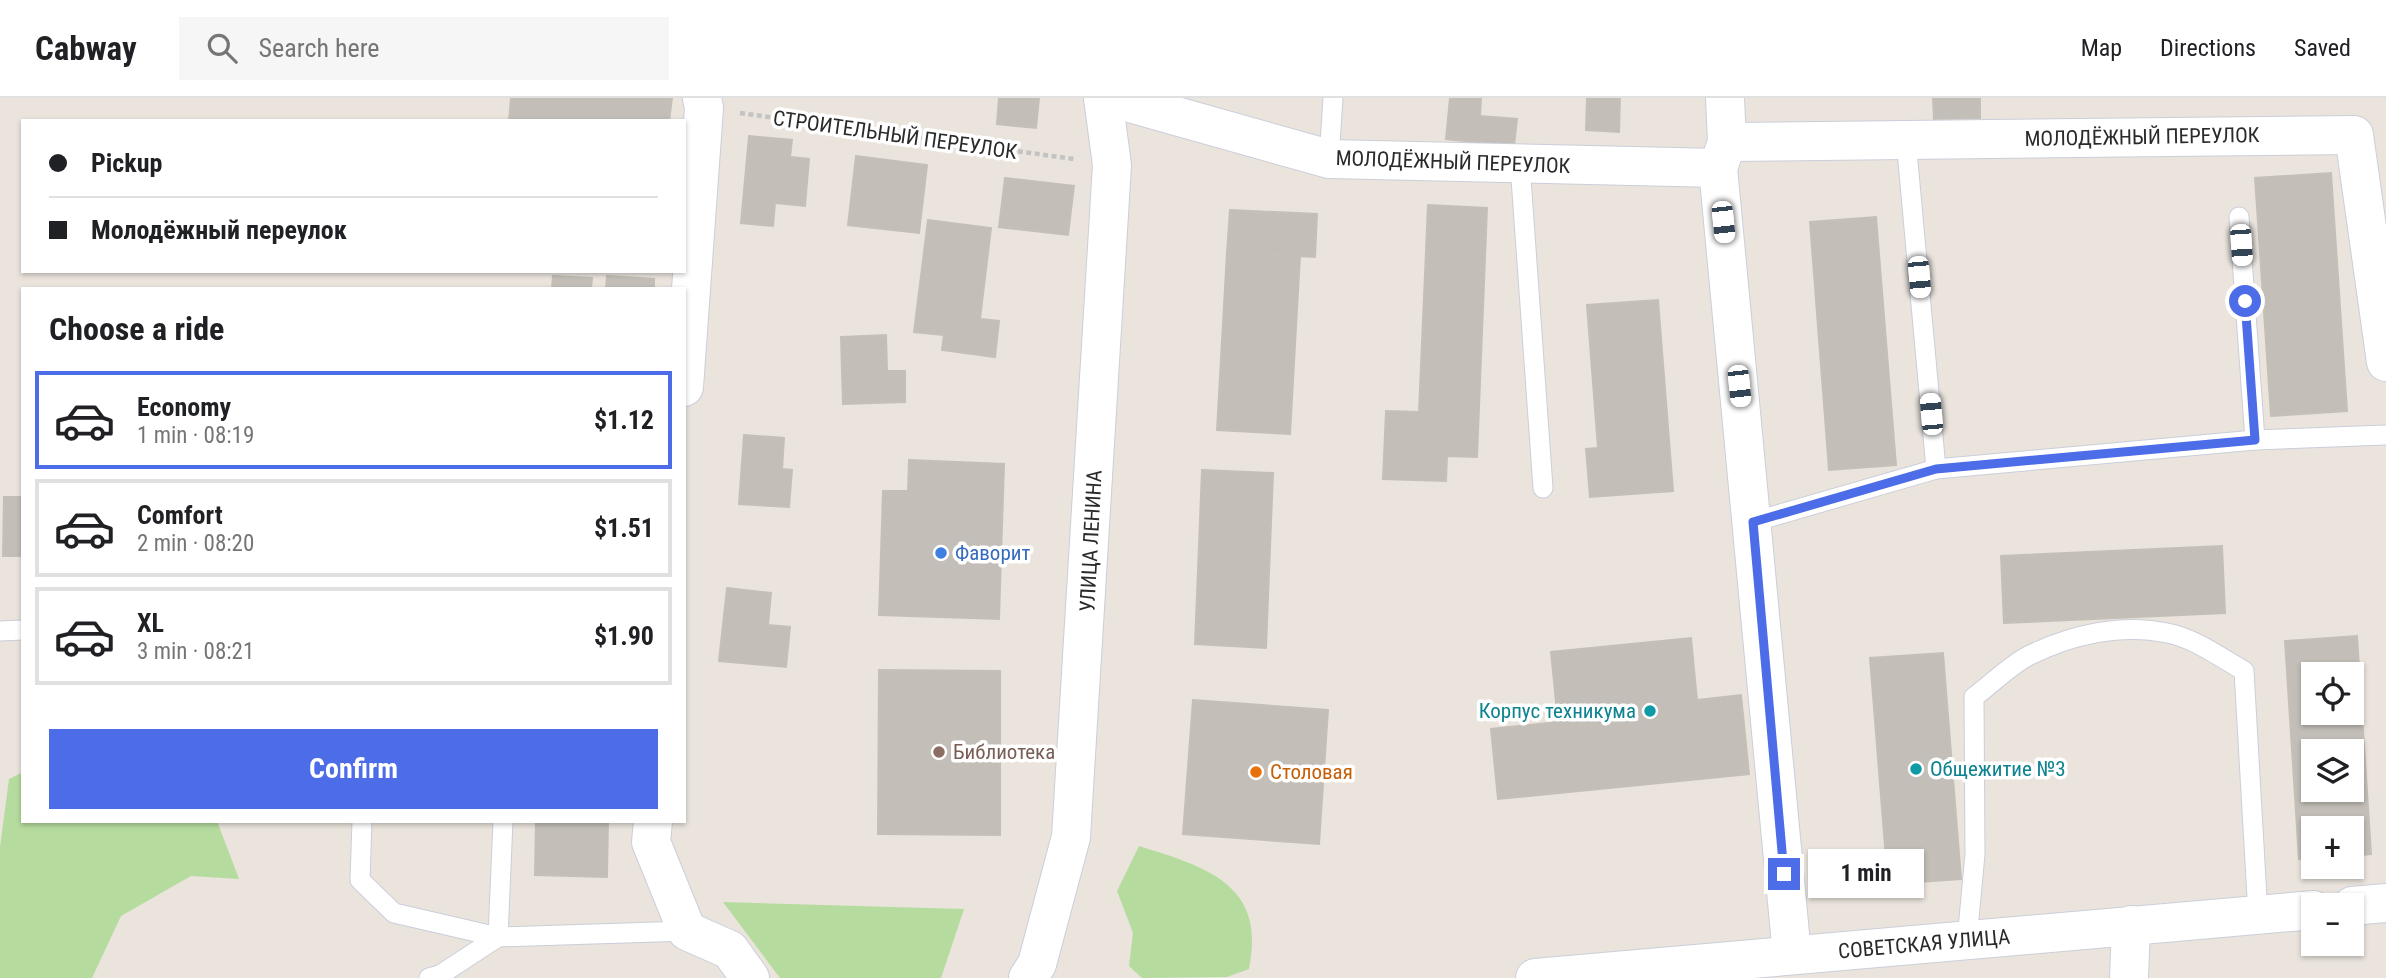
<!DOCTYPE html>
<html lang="en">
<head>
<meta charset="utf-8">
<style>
  body { margin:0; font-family:"Roboto Condensed",sans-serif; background:#f6f6f6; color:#202124; height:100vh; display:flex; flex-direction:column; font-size:26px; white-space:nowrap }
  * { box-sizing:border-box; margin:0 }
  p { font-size:23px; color:#757577 }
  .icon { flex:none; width:38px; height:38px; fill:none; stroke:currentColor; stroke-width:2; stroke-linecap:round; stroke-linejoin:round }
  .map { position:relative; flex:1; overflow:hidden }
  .sheet { position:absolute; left:21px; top:189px; width:665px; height:536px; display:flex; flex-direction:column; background:#fff; border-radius:0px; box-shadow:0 2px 5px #0004 }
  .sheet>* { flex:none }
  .banner { position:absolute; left:21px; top:21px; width:665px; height:154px; border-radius:0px; box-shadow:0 2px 5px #0004; display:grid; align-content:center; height:154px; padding:0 28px; background:#fff }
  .controls { position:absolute; left:2301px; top:564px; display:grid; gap:14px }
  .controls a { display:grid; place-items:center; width:63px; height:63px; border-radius:0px; background:#fff; box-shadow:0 2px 5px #0004; font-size:35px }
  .end { position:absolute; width:32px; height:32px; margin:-16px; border:9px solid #4c6ce8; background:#fff; box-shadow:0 0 0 4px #fff }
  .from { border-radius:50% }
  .bubble { position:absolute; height:49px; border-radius:0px; background:#fff; box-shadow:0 2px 5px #0004; font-size:23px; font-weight:700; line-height:49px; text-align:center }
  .car { position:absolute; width:21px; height:42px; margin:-21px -10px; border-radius:9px; box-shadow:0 0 5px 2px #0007; background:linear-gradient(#fff 24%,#345 0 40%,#fff 0 76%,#345 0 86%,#fff 0) }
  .banner b { display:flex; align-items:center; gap:24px; height:66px; font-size:26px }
  .banner b+b { border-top:2px solid #e0e0e0 }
  .banner i { width:18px; height:18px; background:#202124 }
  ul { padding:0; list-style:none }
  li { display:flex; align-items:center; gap:21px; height:98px; margin:0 14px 10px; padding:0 14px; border:4px solid #e0e0e0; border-radius:0px }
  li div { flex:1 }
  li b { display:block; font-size:26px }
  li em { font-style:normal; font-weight:700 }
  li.current { border-color:#4c6ce8 }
  li>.icon { width:63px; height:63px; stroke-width:1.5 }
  h2 { padding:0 28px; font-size:32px; line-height:84px }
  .cta { display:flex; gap:14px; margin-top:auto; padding:14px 28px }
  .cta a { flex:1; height:80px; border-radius:0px; background:#4c6ce8; color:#fff; font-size:28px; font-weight:700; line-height:80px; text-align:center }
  header { display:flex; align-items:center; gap:42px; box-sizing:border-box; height:98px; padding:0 35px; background:#fff; border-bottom:2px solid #e0e0e0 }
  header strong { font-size:33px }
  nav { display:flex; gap:38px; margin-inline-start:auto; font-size:24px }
  .search { width:490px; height:63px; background:#f6f6f6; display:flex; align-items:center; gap:18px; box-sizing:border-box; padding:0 24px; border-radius:0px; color:#757577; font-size:26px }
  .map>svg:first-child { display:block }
</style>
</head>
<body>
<header>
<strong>Cabway</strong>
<div class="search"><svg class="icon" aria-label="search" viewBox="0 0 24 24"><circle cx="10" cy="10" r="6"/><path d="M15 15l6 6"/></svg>Search here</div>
<nav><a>Map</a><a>Directions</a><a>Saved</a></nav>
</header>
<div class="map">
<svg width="2386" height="880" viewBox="0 0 2386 880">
  <rect width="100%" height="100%" fill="#eae4dd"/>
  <g fill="#b5dc9e">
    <polygon points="23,674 23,723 217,723 239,781 191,778 121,818 92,880 0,880 0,749 9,681"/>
    <path d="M 1139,748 C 1206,769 1267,786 1249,871 L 1227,879 L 1142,880 L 1129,868 L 1133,835 L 1117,793 Z"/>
    <polygon points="723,804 963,811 964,811 941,880 780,880"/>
  </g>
  <g fill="#c3bfb8" stroke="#c5c0b7" stroke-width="2" fill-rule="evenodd">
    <polygon points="511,0 672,0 669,23 509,23"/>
    <polygon points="999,0 1039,0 1036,30 997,26"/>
    <polygon points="1450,0 1481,0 1480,18 1517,21 1514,48 1446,41"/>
    <polygon points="1587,0 1620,0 1619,34 1586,32"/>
    <polygon points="1933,0 1980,0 1980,20 1934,21"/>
    <polygon points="749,38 792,42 790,59 809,61 805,108 775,105 773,128 741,125"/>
    <polygon points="856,58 927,67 919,135 848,127"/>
    <polygon points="2331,75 2347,313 2271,318 2255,80"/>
    <polygon points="1005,80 1074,88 1068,137 999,129"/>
    <polygon points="1428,107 1487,110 1477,359 1447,358 1446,383 1383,381 1386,313 1419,314"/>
    <polygon points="1230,112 1317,116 1315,159 1227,154"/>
    <polygon points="1876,119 1896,367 1829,372 1810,124"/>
    <polygon points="928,122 991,130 980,221 999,223 995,259 942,252 944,237 914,234"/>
    <polygon points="1227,154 1300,158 1290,336 1217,332"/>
    <polygon points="553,178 592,180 591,191 552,191"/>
    <polygon points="607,178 654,181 654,191 606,191"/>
    <polygon points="1658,202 1673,393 1590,399 1586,351 1598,350 1587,207"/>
    <polygon points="886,237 887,273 905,273 905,304 843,306 841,239"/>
    <polygon points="744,337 784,340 782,371 792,372 789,409 739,406"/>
    <polygon points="909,362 1004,366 999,521 879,517 883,393 908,393"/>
    <polygon points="1202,372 1273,375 1266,550 1195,546"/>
    <polygon points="4,399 23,399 23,458 3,458"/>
    <polygon points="2222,448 2225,515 2004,525 2001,458"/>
    <polygon points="727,490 771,495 768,527 790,529 786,569 719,563"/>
    <path d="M 2357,538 L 2371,756 L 2352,758 L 2352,730 L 2314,730 L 2314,760 L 2299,761 L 2285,543 ZM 2314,576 L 2352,576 L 2352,614 L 2314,614 ZM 2314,653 L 2352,653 L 2352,691 L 2314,691 Z"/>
    <polygon points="1691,540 1697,602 1741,597 1749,676 1498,701 1491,631 1558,624 1551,554"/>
    <polygon points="1943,555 1961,781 1888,786 1870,560"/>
    <polygon points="879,572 1000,573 1000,737 878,736"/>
    <polygon points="1193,602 1328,612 1319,746 1183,736"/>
    <polygon points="536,723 608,723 607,779 535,777"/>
  </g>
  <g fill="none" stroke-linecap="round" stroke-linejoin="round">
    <g stroke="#cbceda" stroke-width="21">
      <g id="service">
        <polyline points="1906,42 1936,371"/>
        <polyline points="1329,61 1333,0"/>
        <polyline points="1520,66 1543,390"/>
        <polyline points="2239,119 2255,342"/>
        <polyline points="1753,424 1936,371 2255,342 2386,337"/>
        <polyline points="0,533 23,532"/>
        <polyline points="362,723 360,782 394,815 498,839 687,833"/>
        <polyline points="498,839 503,723"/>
        <path d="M 1967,842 L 1975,756 L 1974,599 C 1992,586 2010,567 2030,557 C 2071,537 2121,525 2167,535 C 2194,540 2220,559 2244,573 L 2258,817"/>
        <polyline points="429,880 440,877 498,839"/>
      </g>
    </g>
    <g stroke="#cbceda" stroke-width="40">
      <g id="minor">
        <polyline points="1112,0 1329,61 1718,70 1792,857"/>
        <polyline points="1725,0 1727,44"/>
        <polyline points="1718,70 1727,44 2354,37 2386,264"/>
        <polyline points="684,289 704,10 702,0"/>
        <polyline points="653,723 651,744 687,833 730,852 750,880"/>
        <polyline points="2352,808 2386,805"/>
        <polyline points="1028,880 1037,866 1071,739 1112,67 1103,0"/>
        <polyline points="1535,880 2314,812"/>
        <polyline points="2129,880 2131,827"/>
      </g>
    </g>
    <polyline stroke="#c3c3c3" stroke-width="4.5" stroke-dasharray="5 3.5" stroke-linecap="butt" points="740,15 1074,61"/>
    <use href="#service" stroke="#fff" stroke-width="19"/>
    <use href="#minor" stroke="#fff" stroke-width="38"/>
  </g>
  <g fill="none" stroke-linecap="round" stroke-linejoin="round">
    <polyline stroke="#4c6ce8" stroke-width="9" points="1784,776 1753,424 1936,371 2255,342 2245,203"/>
  </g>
  <circle fill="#3f7fe0" stroke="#fff" stroke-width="2.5" cx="941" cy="455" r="7"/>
  <g fill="#0f9aa8" stroke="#fff" stroke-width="2.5">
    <circle cx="1650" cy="613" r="7"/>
    <circle cx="1916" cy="671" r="7"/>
  </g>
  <circle fill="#8d6e63" stroke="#fff" stroke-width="2.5" cx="939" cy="654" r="7"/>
  <circle fill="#e8710a" stroke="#fff" stroke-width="2.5" cx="1256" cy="674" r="7"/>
  <g text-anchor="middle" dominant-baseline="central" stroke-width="7" stroke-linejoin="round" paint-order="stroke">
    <g font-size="21" fill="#2a2a2a" stroke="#fff">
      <text transform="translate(895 37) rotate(8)">СТРОИТЕЛЬНЫЙ ПЕРЕУЛОК</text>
      <text transform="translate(2142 39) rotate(-1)">МОЛОДЁЖНЫЙ ПЕРЕУЛОК</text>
      <text transform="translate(1453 64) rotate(2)">МОЛОДЁЖНЫЙ ПЕРЕУЛОК</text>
      <text transform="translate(1091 443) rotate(-87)">УЛИЦА ЛЕНИНА</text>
      <text transform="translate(1924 846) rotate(-5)">СОВЕТСКАЯ УЛИЦА</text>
    </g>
    <g font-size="21" fill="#366cbe" stroke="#fff" text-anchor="start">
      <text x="955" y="455">Фаворит</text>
    </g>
    <g font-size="21" fill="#0d838f" stroke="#fff" text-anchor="end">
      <text x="1636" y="613">Корпус техникума</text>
      <text x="1930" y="671" text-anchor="start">Общежитие №3</text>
    </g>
    <g font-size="21" fill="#785e54" stroke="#fff" text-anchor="start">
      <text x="953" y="654">Библиотека</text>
    </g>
    <g font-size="21" fill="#c56008" stroke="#fff" text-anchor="start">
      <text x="1270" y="674">Столовая</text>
    </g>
  </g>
</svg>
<div class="controls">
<a><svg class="icon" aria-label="locate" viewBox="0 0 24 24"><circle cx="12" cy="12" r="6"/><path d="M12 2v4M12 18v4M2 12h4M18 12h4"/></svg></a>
<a><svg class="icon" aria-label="layers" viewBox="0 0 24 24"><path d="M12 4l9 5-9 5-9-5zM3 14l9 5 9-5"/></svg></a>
<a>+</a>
<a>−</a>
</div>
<i class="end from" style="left:2245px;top:203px"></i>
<i class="end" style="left:1784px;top:776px"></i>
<div class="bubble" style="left:1808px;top:751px;width:116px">1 min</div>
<i class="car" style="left:1723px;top:124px;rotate:174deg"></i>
<i class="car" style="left:2241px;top:147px;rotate:176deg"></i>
<i class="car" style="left:1919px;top:179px;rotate:175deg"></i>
<i class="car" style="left:1739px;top:288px;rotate:174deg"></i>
<i class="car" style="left:1931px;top:316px;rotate:355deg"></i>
<div class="banner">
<b><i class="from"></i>Pickup</b>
<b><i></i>Молодёжный переулок</b>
</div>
<section class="sheet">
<h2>Choose a ride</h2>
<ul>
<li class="current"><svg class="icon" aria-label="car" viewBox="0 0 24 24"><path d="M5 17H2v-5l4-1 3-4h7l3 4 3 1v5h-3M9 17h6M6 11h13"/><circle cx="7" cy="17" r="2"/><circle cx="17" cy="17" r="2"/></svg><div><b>Economy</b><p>1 min · 08:19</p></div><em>$1.12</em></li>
<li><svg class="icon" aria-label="car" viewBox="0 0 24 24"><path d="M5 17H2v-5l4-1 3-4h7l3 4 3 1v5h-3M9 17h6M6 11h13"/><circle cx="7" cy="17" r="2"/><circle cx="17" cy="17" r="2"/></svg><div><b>Comfort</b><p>2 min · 08:20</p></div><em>$1.51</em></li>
<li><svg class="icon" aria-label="car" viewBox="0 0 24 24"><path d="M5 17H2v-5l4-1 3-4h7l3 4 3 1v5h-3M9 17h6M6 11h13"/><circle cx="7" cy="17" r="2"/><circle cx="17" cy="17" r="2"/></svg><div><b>XL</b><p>3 min · 08:21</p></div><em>$1.90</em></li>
</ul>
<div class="cta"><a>Confirm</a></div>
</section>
</div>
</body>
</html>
